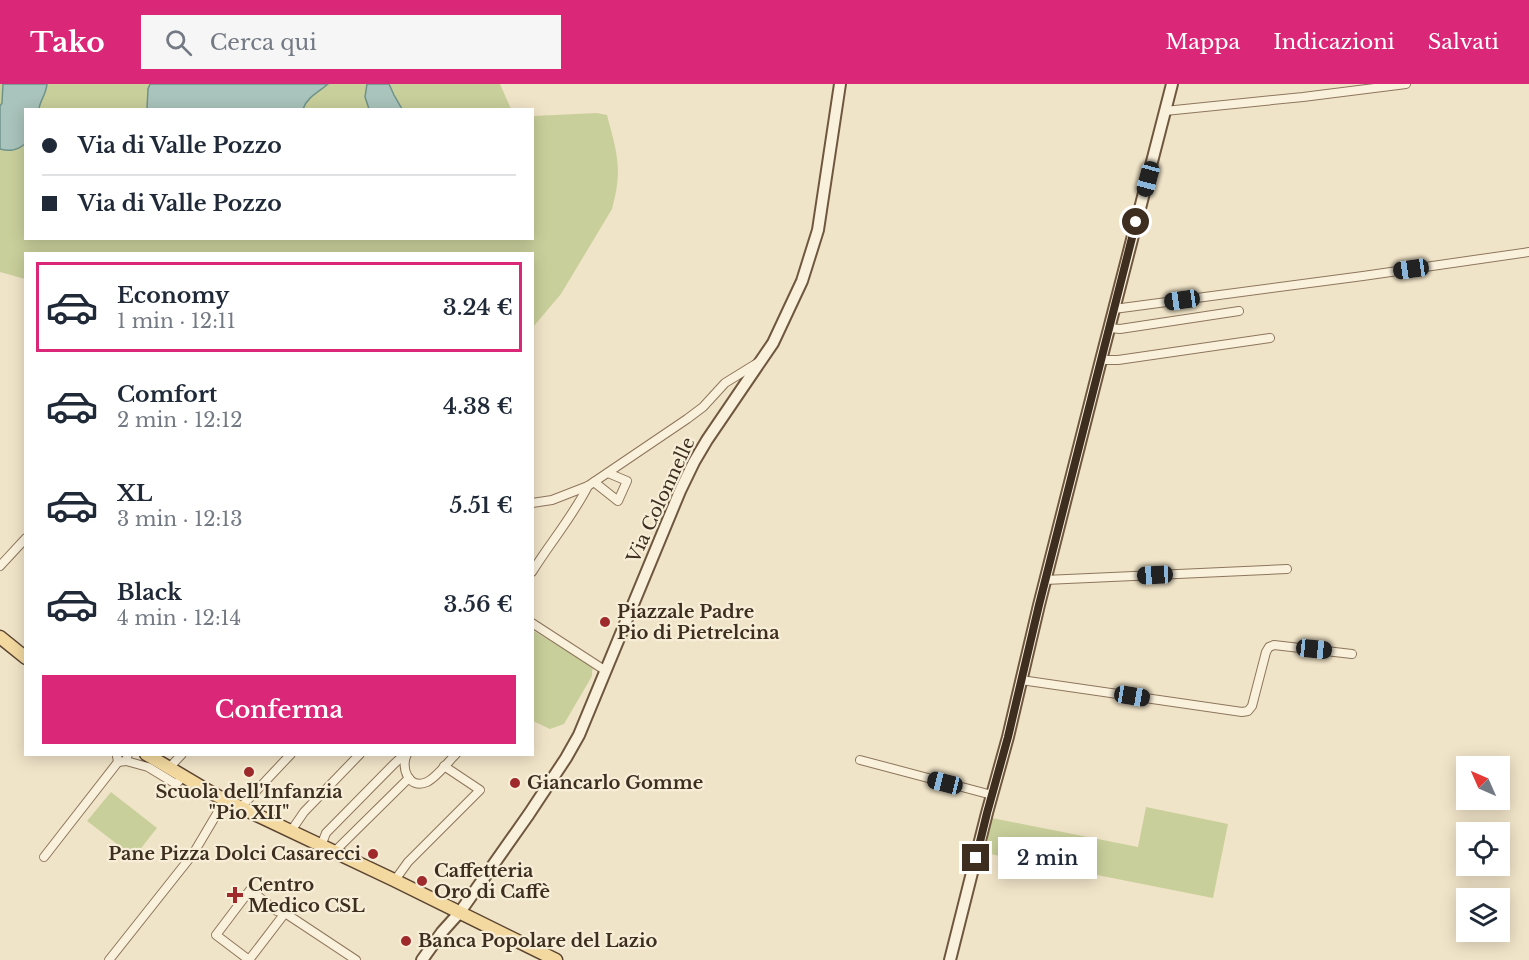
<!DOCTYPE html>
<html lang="it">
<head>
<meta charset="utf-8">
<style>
  body { margin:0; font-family:"Libre Baskerville",serif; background:#f6f6f7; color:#1f2937; height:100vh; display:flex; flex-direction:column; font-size:22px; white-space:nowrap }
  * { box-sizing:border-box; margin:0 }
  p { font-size:20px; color:#747a83 }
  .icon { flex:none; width:33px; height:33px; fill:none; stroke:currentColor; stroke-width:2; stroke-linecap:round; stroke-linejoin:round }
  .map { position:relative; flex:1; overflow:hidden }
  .details { position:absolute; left:24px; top:168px; width:510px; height:504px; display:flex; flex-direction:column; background:#fff; border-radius:0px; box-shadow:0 3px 15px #0003 }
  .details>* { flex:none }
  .guide { position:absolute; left:24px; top:24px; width:510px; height:132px; border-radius:0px; box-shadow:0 3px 15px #0003; display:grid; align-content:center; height:132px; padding:0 18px; background:#fff }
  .needle { width:39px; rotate:315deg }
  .tools { position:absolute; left:1456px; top:672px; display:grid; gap:12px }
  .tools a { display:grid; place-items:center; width:54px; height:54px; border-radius:0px; background:#fff; box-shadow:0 3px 15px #0003; font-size:30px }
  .end { position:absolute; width:27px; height:27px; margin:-14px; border:8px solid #3d2e20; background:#fff; box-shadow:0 0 0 3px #fff }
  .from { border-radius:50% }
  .bubble { position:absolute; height:42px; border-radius:0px; background:#fff; box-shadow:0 3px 15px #0003; font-size:20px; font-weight:600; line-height:42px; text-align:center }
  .car { position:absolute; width:18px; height:36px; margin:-18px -9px; border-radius:8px; box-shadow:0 0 4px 2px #0007; background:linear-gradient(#222 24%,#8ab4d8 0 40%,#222 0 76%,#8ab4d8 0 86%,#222 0) }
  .guide b { display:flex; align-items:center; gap:21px; height:57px; font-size:22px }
  .guide b+b { border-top:2px solid #e0e1e3 }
  .guide i { width:15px; height:15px; background:#1f2937 }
  ul { padding:10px 0 0; list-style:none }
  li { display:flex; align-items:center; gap:18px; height:90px; margin:0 12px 9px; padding:0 6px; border:3px solid transparent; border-radius:0px }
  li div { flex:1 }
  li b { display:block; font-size:22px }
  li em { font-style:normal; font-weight:600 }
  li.current { border-color:#db2777 }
  li>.icon { width:54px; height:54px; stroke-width:1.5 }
  .cta { display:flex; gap:12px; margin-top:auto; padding:12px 18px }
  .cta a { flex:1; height:69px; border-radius:0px; background:#db2777; color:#fff; font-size:24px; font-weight:600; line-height:69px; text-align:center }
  header { display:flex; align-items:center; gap:36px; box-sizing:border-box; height:84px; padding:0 30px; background:#db2777; color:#fff }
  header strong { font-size:28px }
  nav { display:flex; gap:33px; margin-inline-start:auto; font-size:21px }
  .search { width:420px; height:54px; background:#f6f6f7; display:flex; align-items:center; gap:15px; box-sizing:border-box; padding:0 21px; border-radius:0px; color:#747a83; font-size:22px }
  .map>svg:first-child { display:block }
</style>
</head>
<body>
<header>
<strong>Tako</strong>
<div class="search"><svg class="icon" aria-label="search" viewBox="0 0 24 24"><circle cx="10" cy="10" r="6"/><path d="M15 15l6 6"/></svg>Cerca qui</div>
<nav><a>Mappa</a><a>Indicazioni</a><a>Salvati</a></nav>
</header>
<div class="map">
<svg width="1529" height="876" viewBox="0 0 1529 876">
  <rect width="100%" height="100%" fill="#f0e4c8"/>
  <g fill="#c9cf9b">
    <path d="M 0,0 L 500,0 L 511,25 L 26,26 L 26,154 L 532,154 L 533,32 L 597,29 L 607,31 C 617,69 623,85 612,125 L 561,210 L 533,243 L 532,170 L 26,170 L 25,195 L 0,188 Z"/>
    <polygon points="532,546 594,583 592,587 592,592 564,640 550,645 533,637"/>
    <polygon points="111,708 157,744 134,773 87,737"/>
    <polygon points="1146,723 1228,740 1213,814 985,769 992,734 1138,763"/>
  </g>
  <g fill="#a9c4bc" stroke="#6f938a" stroke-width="1.5">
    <path d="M 3,0 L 47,0 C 46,11 40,16 39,25 L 26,26 L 25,60 C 17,66 10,68 0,65 L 0,22 L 2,19 Z"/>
    <path d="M 150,0 L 328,0 C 319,8 307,13 303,25 L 147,25 L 148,5 Z"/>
    <polygon points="367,0 389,0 394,11 402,25 369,25 365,13"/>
  </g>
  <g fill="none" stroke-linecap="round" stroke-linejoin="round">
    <g stroke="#8d765c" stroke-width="10">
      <g id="street">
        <polyline points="1165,27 1303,13 1406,0"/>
        <polyline points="1114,225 1363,192 1529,168"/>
        <polyline points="1109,244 1120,245 1239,227"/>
        <polyline points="1101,276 1118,276 1270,254"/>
        <polyline points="594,398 618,417 627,397 608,389"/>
        <polyline points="532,419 552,416 588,402 687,335 703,323 725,299 759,278"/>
        <polyline points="0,482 26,454"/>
        <path d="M 532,488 C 550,459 573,432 588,402"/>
        <polyline points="1045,496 1287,485"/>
        <polyline points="532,539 606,587"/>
        <polyline points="1021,596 1242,628 1248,627 1252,622 1266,568 1269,563 1274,561 1352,570"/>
        <polyline points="118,670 117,672 118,678 126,677 128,670"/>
        <path d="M 407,670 C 400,684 409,706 427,698 C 436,694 448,678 456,670"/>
        <polyline points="860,676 992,711"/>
        <polyline points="126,677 148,683 176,700 183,693"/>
        <polyline points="169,684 182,670"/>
        <polyline points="241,723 291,670"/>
        <polyline points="291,747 304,728 360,670"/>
        <polyline points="321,762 326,749 394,680 405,670"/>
        <polyline points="334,768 409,694"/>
        <polyline points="44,773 118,678"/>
        <polyline points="395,796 408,778 480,706 444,682"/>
        <polyline points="109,876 193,770 225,716"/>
        <polyline points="249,876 216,851 250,806 277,827 285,829 356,876"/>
        <polyline points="249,876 285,829"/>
      </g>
    </g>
    <g stroke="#6f573f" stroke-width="14">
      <g id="secondary">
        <polyline points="422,876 442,848 460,828 529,730 566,674 579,651 680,407 694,378 707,356 773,259 802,197 818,146 840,0"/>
        <polyline points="950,876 987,729 1008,653 1039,521 1101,276 1172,0"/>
      </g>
    </g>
    <g stroke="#5b4430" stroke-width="15">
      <g id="primary">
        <polyline points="0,553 26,574"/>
        <polyline points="146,670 203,704 225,716 394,796 556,876"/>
      </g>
    </g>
    <use href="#street" stroke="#faf1dc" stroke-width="8"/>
    <use href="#secondary" stroke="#faf1dc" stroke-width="10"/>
    <use href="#primary" stroke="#f3d9a0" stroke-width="12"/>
  </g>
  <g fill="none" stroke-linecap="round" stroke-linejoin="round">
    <polyline stroke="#3d2e20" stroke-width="8" points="976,774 987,729 1008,653 1039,521 1136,138"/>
  </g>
  <g fill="#9e2a2b" stroke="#f7eed8" stroke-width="2">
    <circle cx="605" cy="538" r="6"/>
    <circle cx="249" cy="688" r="6"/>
    <circle cx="515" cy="699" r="6"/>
    <circle cx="373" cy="770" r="6"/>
    <circle cx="422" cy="797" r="6"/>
    <path d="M232 802h6v6h6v6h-6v6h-6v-6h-6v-6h6z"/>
    <circle cx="406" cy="857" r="6"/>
  </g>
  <g text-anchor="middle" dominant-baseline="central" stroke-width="4.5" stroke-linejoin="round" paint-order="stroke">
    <g font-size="18" fill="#3d2e20" stroke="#f7eed8">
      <text transform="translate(661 416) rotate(-65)">Via Colonnelle</text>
    </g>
    <g font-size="18" font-weight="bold" fill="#3d2e20" stroke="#f7eed8" text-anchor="start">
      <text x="617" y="528">Piazzale Padre<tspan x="617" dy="21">Pio di Pietrelcina</tspan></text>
      <text x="527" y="699">Giancarlo Gomme</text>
      <text x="249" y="708" text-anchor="middle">Scuola dell'Infanzia<tspan x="249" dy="21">"Pio XII"</tspan></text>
      <text x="361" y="770" text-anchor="end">Pane Pizza Dolci Casarecci</text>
      <text x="434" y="787">Caffetteria<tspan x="434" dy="21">Oro di Caffè</tspan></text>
      <text x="248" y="801">Centro<tspan x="248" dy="21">Medico CSL</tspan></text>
      <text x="418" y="857">Banca Popolare del Lazio</text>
    </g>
  </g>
</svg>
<div class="tools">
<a><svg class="needle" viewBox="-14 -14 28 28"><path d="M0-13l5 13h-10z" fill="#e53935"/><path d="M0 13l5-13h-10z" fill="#747a83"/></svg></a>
<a><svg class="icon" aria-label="locate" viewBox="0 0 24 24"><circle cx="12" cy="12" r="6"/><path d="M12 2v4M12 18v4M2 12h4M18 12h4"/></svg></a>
<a><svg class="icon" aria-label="layers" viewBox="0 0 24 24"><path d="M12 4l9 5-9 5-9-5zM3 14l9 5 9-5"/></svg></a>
</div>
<i class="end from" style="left:1136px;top:138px"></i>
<i class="end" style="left:976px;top:774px"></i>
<div class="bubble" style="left:998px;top:753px;width:99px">2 min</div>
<i class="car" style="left:1148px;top:95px;rotate:195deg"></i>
<i class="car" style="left:1411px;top:185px;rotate:262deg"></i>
<i class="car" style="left:1182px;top:216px;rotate:262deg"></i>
<i class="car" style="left:1155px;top:491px;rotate:267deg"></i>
<i class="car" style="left:1314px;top:565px;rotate:96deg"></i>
<i class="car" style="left:1132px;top:612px;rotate:99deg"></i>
<i class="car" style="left:945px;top:699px;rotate:284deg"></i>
<div class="guide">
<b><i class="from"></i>Via di Valle Pozzo</b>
<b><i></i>Via di Valle Pozzo</b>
</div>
<section class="details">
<ul>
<li class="current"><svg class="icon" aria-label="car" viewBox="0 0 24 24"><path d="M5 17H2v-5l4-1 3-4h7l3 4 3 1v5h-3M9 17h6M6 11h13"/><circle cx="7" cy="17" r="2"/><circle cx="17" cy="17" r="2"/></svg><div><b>Economy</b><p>1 min · 12:11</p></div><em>3.24 €</em></li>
<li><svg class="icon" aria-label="car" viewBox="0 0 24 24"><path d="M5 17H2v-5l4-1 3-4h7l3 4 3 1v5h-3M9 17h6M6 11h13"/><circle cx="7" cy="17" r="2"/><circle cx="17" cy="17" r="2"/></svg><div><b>Comfort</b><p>2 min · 12:12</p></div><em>4.38 €</em></li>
<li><svg class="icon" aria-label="car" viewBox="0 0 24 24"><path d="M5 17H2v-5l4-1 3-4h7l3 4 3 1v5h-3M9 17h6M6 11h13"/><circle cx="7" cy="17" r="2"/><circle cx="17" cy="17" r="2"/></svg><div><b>XL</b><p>3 min · 12:13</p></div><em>5.51 €</em></li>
<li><svg class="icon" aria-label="car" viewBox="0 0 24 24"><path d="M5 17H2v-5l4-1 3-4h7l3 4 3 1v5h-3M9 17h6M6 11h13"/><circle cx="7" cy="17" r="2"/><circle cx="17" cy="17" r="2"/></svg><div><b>Black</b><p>4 min · 12:14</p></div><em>3.56 €</em></li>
</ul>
<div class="cta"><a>Conferma</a></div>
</section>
</div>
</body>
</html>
